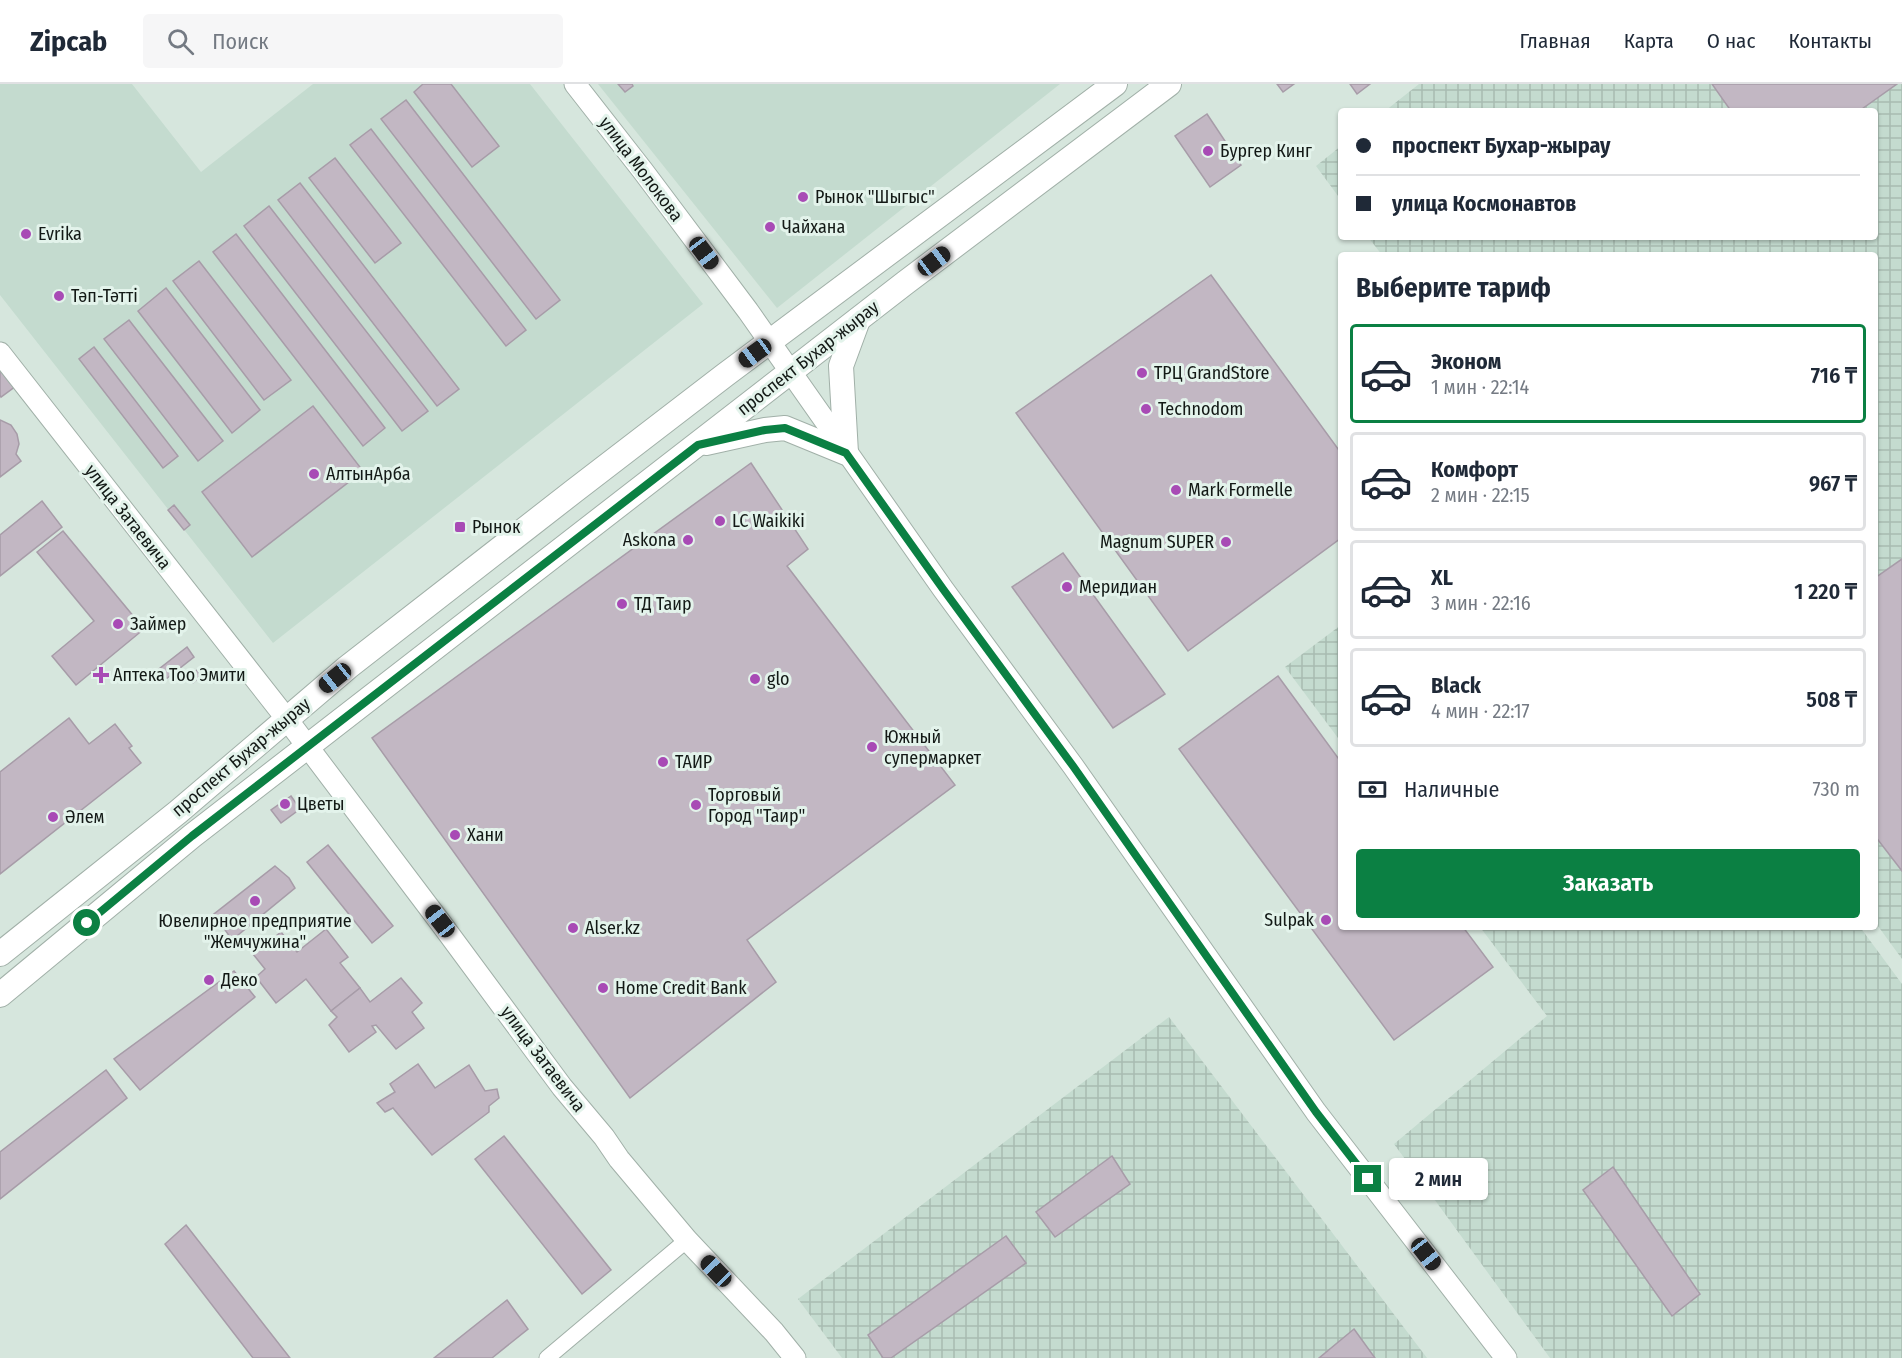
<!DOCTYPE html>
<html lang="ru">
<head>
<meta charset="utf-8">
<style>
  body { margin:0; font-family:"Fira Sans Condensed",sans-serif; background:#f6f6f7; color:#1f2937; height:100vh; display:flex; flex-direction:column; font-size:22px; white-space:nowrap }
  * { box-sizing:border-box; margin:0 }
  p { font-size:20px; color:#747a83 }
  .icon { flex:none; width:33px; height:33px; fill:none; stroke:currentColor; stroke-width:2; stroke-linecap:round; stroke-linejoin:round }
  .map { position:relative; flex:1; overflow:hidden }
  .drawer { position:absolute; left:1338px; top:168px; width:540px; height:678px; display:flex; flex-direction:column; background:#fff; border-radius:6px; box-shadow:0 2px 4px #0004 }
  .drawer>* { flex:none }
  .guide { position:absolute; left:1338px; top:24px; width:540px; height:132px; border-radius:6px; box-shadow:0 2px 4px #0004; display:grid; align-content:center; height:132px; padding:0 18px; background:#fff }
  .end { position:absolute; width:27px; height:27px; margin:-14px; border:8px solid #0b8043; background:#fff; box-shadow:0 0 0 3px #fff }
  .from { border-radius:50% }
  .bubble { position:absolute; height:42px; border-radius:6px; background:#fff; box-shadow:0 2px 4px #0004; font-size:20px; font-weight:600; line-height:42px; text-align:center }
  .car { position:absolute; width:18px; height:36px; margin:-18px -9px; border-radius:8px; box-shadow:0 0 4px 2px #0007; background:linear-gradient(#222 24%,#8ab4d8 0 40%,#222 0 76%,#8ab4d8 0 86%,#222 0) }
  .guide b { display:flex; align-items:center; gap:21px; height:57px; font-size:22px }
  .guide b+b { border-top:2px solid #e0e1e3 }
  .guide i { width:15px; height:15px; background:#1f2937 }
  ul { padding:0; list-style:none }
  li { display:flex; align-items:center; gap:18px; height:99px; margin:0 12px 9px; padding:0 6px; border:3px solid #e0e1e3; border-radius:6px }
  li div { flex:1 }
  li b { display:block; font-size:22px }
  li em { font-style:normal; font-weight:600 }
  li.current { border-color:#0b8043 }
  li>.icon { width:54px; height:54px; stroke-width:1.5 }
  h2 { padding:0 18px; font-size:27px; line-height:72px }
  .pay { display:flex; align-items:center; gap:15px; height:66px; padding:0 18px; font-size:22px }
  .pay p { margin-inline-start:auto }
  .button { display:flex; gap:12px; margin-top:auto; padding:12px 18px }
  .button a { flex:1; height:69px; border-radius:6px; background:#0b8043; color:#fff; font-size:24px; font-weight:600; line-height:69px; text-align:center }
  header { display:flex; align-items:center; gap:36px; box-sizing:border-box; height:84px; padding:0 30px; background:#fff; border-bottom:2px solid #e0e1e3 }
  header strong { font-size:28px }
  nav { display:flex; gap:33px; margin-inline-start:auto; font-size:21px }
  .search { width:420px; height:54px; background:#f6f6f7; display:flex; align-items:center; gap:15px; box-sizing:border-box; padding:0 21px; border-radius:6px; color:#747a83; font-size:22px }
  .map>svg:first-child { display:block }
</style>
</head>
<body>
<header>
<strong>Zipcab</strong>
<div class="search"><svg class="icon" aria-label="search" viewBox="0 0 24 24"><circle cx="10" cy="10" r="6"/><path d="M15 15l6 6"/></svg>Поиск</div>
<nav><a>Главная</a><a>Карта</a><a>О нас</a><a>Контакты</a></nav>
</header>
<div class="map">
<svg width="1902" height="1274" viewBox="0 0 1902 1274">
  <defs>
    <pattern id="industrial-grid" width="8" height="8" patternUnits="userSpaceOnUse" patternTransform="scale(1.5)"><rect width="8" height="8" fill="#c4dbcf"/><path d="M0 4h8M4 0v8" fill="none" stroke="#a8bbb1"/></pattern>
  </defs>
  <rect width="100%" height="100%" fill="#d6e6dd"/>
  <g fill="#c4dbcf">
    <polygon points="0,0 132,0 201,88 313,0 530,0 703,220 273,559 0,211"/>
    <polygon points="598,0 1060,0 777,224"/>
  </g>
  <g fill="url(#industrial-grid)">
    <polygon points="1419,0 1902,0 1902,875 1875,838 1875,171 1382,171 1368,153 1875,153 1875,27 1385,27"/>
    <polygon points="1341,62 1341,116 1316,82"/>
    <polygon points="1341,541 1341,658 1285,583"/>
    <polygon points="1480,843 1860,843 1902,900 1902,1274 1550,1274 1394,1060 1547,932"/>
    <polygon points="1169,933 1427,1274 842,1274 798,1215"/>
  </g>
  <g fill="#c2b7c3" stroke="#a79ca8" stroke-width="1.5">
    <polygon points="423,0 451,0 499,62 472,83 414,8"/>
    <polygon points="618,0 632,0 633,2 625,8"/>
    <polygon points="1277,0 1294,0 1283,8"/>
    <polygon points="1350,0 1370,0 1357,10"/>
    <polygon points="1712,0 1897,0 1859,27 1731,27"/>
    <polygon points="406,16 560,216 536,235 381,35"/>
    <polygon points="1207,30 1241,81 1210,103 1175,52"/>
    <polygon points="371,45 526,246 506,262 350,61"/>
    <polygon points="335,74 401,159 375,179 309,94"/>
    <polygon points="300,99 459,305 437,322 278,116"/>
    <polygon points="269,122 428,327 402,347 244,142"/>
    <polygon points="236,150 385,344 363,362 213,168"/>
    <polygon points="199,177 291,296 264,316 173,197"/>
    <polygon points="1211,191 1341,369 1341,454 1188,567 1016,329"/>
    <polygon points="166,204 260,326 232,349 138,227"/>
    <polygon points="129,236 223,357 198,377 104,255"/>
    <polygon points="94,263 178,372 163,384 79,275"/>
    <polygon points="0,274 20,299 1,313 0,311"/>
    <polygon points="313,322 363,387 252,473 202,408"/>
    <polygon points="0,336 11,341 17,350 19,360 16,370 21,377 0,393"/>
    <polygon points="751,379 808,465 787,482 955,701 747,856 776,898 630,1014 372,654"/>
    <polygon points="42,417 62,443 0,492 0,451"/>
    <polygon points="174,421 190,441 184,446 168,426"/>
    <polygon points="63,447 144,545 76,601 52,572 94,537 37,468"/>
    <polygon points="1063,469 1165,610 1113,644 1012,503"/>
    <polygon points="1902,475 1902,787 1875,752 1875,494"/>
    <polygon points="187,563 194,573 166,595 159,585"/>
    <polygon points="197,586 201,592 193,599 188,593"/>
    <polygon points="1278,592 1341,678 1341,843 1463,843 1493,883 1394,956 1179,665"/>
    <polygon points="69,634 89,660 115,640 132,662 129,664 141,679 0,790 0,688"/>
    <polygon points="291,712 300,725 281,739 271,726"/>
    <polygon points="328,761 393,842 372,859 307,778"/>
    <polygon points="275,782 289,794 295,804 232,856 214,830"/>
    <polygon points="326,845 348,873 340,879 360,904 331,927 306,895 276,919 256,893 265,885 253,870 281,848 297,868"/>
    <polygon points="234,887 255,913 140,1006 114,975"/>
    <polygon points="401,894 422,919 412,928 424,944 396,965 376,941 372,942 376,948 349,968 329,941 337,933 331,927 360,904 370,918"/>
    <polygon points="418,980 435,1004 469,981 485,1007 497,1005 499,1014 489,1022 489,1028 432,1071 393,1024 385,1028 377,1019 395,1008 390,1000"/>
    <polygon points="106,986 127,1014 0,1115 0,1068"/>
    <polygon points="504,1052 611,1186 582,1210 475,1075"/>
    <polygon points="1112,1072 1130,1100 1055,1153 1036,1128"/>
    <polygon points="1613,1083 1700,1210 1672,1232 1583,1106"/>
    <polygon points="186,1141 290,1274 253,1274 165,1160"/>
    <polygon points="1006,1152 1026,1179 891,1274 883,1274 868,1251"/>
    <polygon points="507,1216 528,1245 492,1274 434,1274"/>
    <polygon points="1354,1245 1375,1274 1319,1274"/>
  </g>
  <g fill="none" stroke-linecap="round" stroke-linejoin="round">
    <g stroke="#a1b0a8" stroke-width="17">
      <polyline id="street" points="547,1274 687,1156"/>
    </g>
    <g stroke="#a1b0a8" stroke-width="23">
      <g id="secondary">
        <polyline points="575,0 643,87 748,227 943,505 1073,682 1316,1028 1506,1274"/>
        <polyline points="0,269 286,634 440,838 562,1003 604,1053 619,1075 687,1156 774,1248 795,1274"/>
      </g>
    </g>
    <g stroke="#a1b0a8" stroke-width="26">
      <g id="primary">
        <polyline points="706,359 765,346 785,344 846,369 841,282 858,236"/>
        <polyline points="0,870 178,728 348,583 574,407 725,291 1115,0"/>
        <polyline points="0,911 192,752 905,199 1169,0"/>
      </g>
    </g>
    <use href="#street" stroke="#fff" stroke-width="15"/>
    <use href="#secondary" stroke="#fff" stroke-width="21"/>
    <use href="#primary" stroke="#fff" stroke-width="24"/>
  </g>
  <g fill="none" stroke-linecap="round" stroke-linejoin="round">
    <polyline stroke="#0b8043" stroke-width="8" points="87,839 192,752 698,361 765,346 785,344 846,369 943,505 1073,682 1316,1028 1368,1095"/>
  </g>
  <g fill="#a84bb5" stroke="#e3f3eb" stroke-width="2">
    <circle cx="1208" cy="67" r="6"/>
    <circle cx="803" cy="113" r="6"/>
    <circle cx="770" cy="143" r="6"/>
    <circle cx="26" cy="150" r="6"/>
    <circle cx="59" cy="212" r="6"/>
    <circle cx="1142" cy="289" r="6"/>
    <circle cx="1146" cy="325" r="6"/>
    <circle cx="314" cy="390" r="6"/>
    <circle cx="1176" cy="406" r="6"/>
    <circle cx="720" cy="437" r="6"/>
    <rect x="454" y="437" width="12" height="12" rx="3"/>
    <circle cx="688" cy="456" r="6"/>
    <circle cx="1226" cy="458" r="6"/>
    <circle cx="1067" cy="503" r="6"/>
    <circle cx="622" cy="520" r="6"/>
    <circle cx="118" cy="540" r="6"/>
    <path d="M98 582h6v6h6v6h-6v6h-6v-6h-6v-6h6z"/>
    <circle cx="755" cy="595" r="6"/>
    <circle cx="872" cy="663" r="6"/>
    <circle cx="663" cy="678" r="6"/>
    <circle cx="285" cy="720" r="6"/>
    <circle cx="696" cy="721" r="6"/>
    <circle cx="53" cy="733" r="6"/>
    <circle cx="455" cy="751" r="6"/>
    <circle cx="255" cy="817" r="6"/>
    <circle cx="1326" cy="836" r="6"/>
    <circle cx="573" cy="844" r="6"/>
    <circle cx="209" cy="896" r="6"/>
    <circle cx="603" cy="904" r="6"/>
  </g>
  <g text-anchor="middle" dominant-baseline="central" stroke-width="6" stroke-linejoin="round" paint-order="stroke">
    <g font-size="18" fill="#131916" stroke="#e3f3eb" text-anchor="start">
      <text x="1220" y="67">Бургер Кинг</text>
      <text x="815" y="113">Рынок "Шыгыс"</text>
      <text x="782" y="143">Чайхана</text>
      <text x="38" y="150">Evrika</text>
      <text x="71" y="212">Тәп-Тәтті</text>
      <text x="1154" y="289">ТРЦ GrandStore</text>
      <text x="1158" y="325">Technodom</text>
      <text x="326" y="390">АлтынАрба</text>
      <text x="1188" y="406">Mark Formelle</text>
      <text x="732" y="437">LC Waikiki</text>
      <text x="472" y="443">Рынок</text>
      <text x="676" y="456" text-anchor="end">Askona</text>
      <text x="1214" y="458" text-anchor="end">Magnum SUPER</text>
      <text x="1079" y="503">Меридиан</text>
      <text x="634" y="520">ТД Таир</text>
      <text x="130" y="540">Займер</text>
      <text x="113" y="591">Аптека Тоо Эмити</text>
      <text x="767" y="595">glo</text>
      <text x="884" y="653">Южный<tspan x="884" dy="21">супермаркет</tspan></text>
      <text x="675" y="678">ТАИР</text>
      <text x="708" y="711">Торговый<tspan x="708" dy="21">Город "Таир"</tspan></text>
      <text x="297" y="720">Цветы</text>
      <text x="65" y="733">Әлем</text>
      <text x="467" y="751">Хани</text>
      <text x="1314" y="836" text-anchor="end">Sulpak</text>
      <text x="255" y="837" text-anchor="middle">Ювелирное предприятие<tspan x="255" dy="21">"Жемчужина"</tspan></text>
      <text x="585" y="844">Alser.kz</text>
      <text x="221" y="896">Деко</text>
      <text x="615" y="904">Home Credit Bank</text>
    </g>
    <g font-size="18" fill="#131916" stroke="#e3f3eb">
      <text transform="translate(641 85) rotate(53)">улица Молокова</text>
      <text transform="translate(808 274) rotate(-38)">проспект Бухар-жырау</text>
      <text transform="translate(128 433) rotate(52)">улица Затаевича</text>
      <text transform="translate(241 673) rotate(-40)">проспект Бухар-жырау</text>
      <text transform="translate(543 975) rotate(53)">улица Затаевича</text>
    </g>
  </g>
</svg>
<i class="end from" style="left:87px;top:839px"></i>
<i class="end" style="left:1368px;top:1095px"></i>
<div class="bubble" style="left:1389px;top:1074px;width:99px">2 мин</div>
<i class="car" style="left:704px;top:169px;rotate:143deg"></i>
<i class="car" style="left:934px;top:177px;rotate:53deg"></i>
<i class="car" style="left:755px;top:269px;rotate:234deg"></i>
<i class="car" style="left:335px;top:594px;rotate:231deg"></i>
<i class="car" style="left:440px;top:837px;rotate:322deg"></i>
<i class="car" style="left:1426px;top:1170px;rotate:142deg"></i>
<i class="car" style="left:716px;top:1187px;rotate:316deg"></i>
<div class="guide">
<b><i class="from"></i>проспект Бухар-жырау</b>
<b><i></i>улица Космонавтов</b>
</div>
<section class="drawer">
<h2>Выберите тариф</h2>
<ul>
<li class="current"><svg class="icon" aria-label="car" viewBox="0 0 24 24"><path d="M5 17H2v-5l4-1 3-4h7l3 4 3 1v5h-3M9 17h6M6 11h13"/><circle cx="7" cy="17" r="2"/><circle cx="17" cy="17" r="2"/></svg><div><b>Эконом</b><p>1 мин · 22:14</p></div><em>716 ₸</em></li>
<li><svg class="icon" aria-label="car" viewBox="0 0 24 24"><path d="M5 17H2v-5l4-1 3-4h7l3 4 3 1v5h-3M9 17h6M6 11h13"/><circle cx="7" cy="17" r="2"/><circle cx="17" cy="17" r="2"/></svg><div><b>Комфорт</b><p>2 мин · 22:15</p></div><em>967 ₸</em></li>
<li><svg class="icon" aria-label="car" viewBox="0 0 24 24"><path d="M5 17H2v-5l4-1 3-4h7l3 4 3 1v5h-3M9 17h6M6 11h13"/><circle cx="7" cy="17" r="2"/><circle cx="17" cy="17" r="2"/></svg><div><b>XL</b><p>3 мин · 22:16</p></div><em>1 220 ₸</em></li>
<li><svg class="icon" aria-label="car" viewBox="0 0 24 24"><path d="M5 17H2v-5l4-1 3-4h7l3 4 3 1v5h-3M9 17h6M6 11h13"/><circle cx="7" cy="17" r="2"/><circle cx="17" cy="17" r="2"/></svg><div><b>Black</b><p>4 мин · 22:17</p></div><em>508 ₸</em></li>
</ul>
<div class="pay"><svg class="icon" aria-label="cash" viewBox="0 0 24 24"><path d="M3 7h18v10H3z"/><circle cx="12" cy="12" r="2"/></svg>Наличные<p>730 m</p></div>
<div class="button"><a>Заказать</a></div>
</section>
</div>
</body>
</html>
